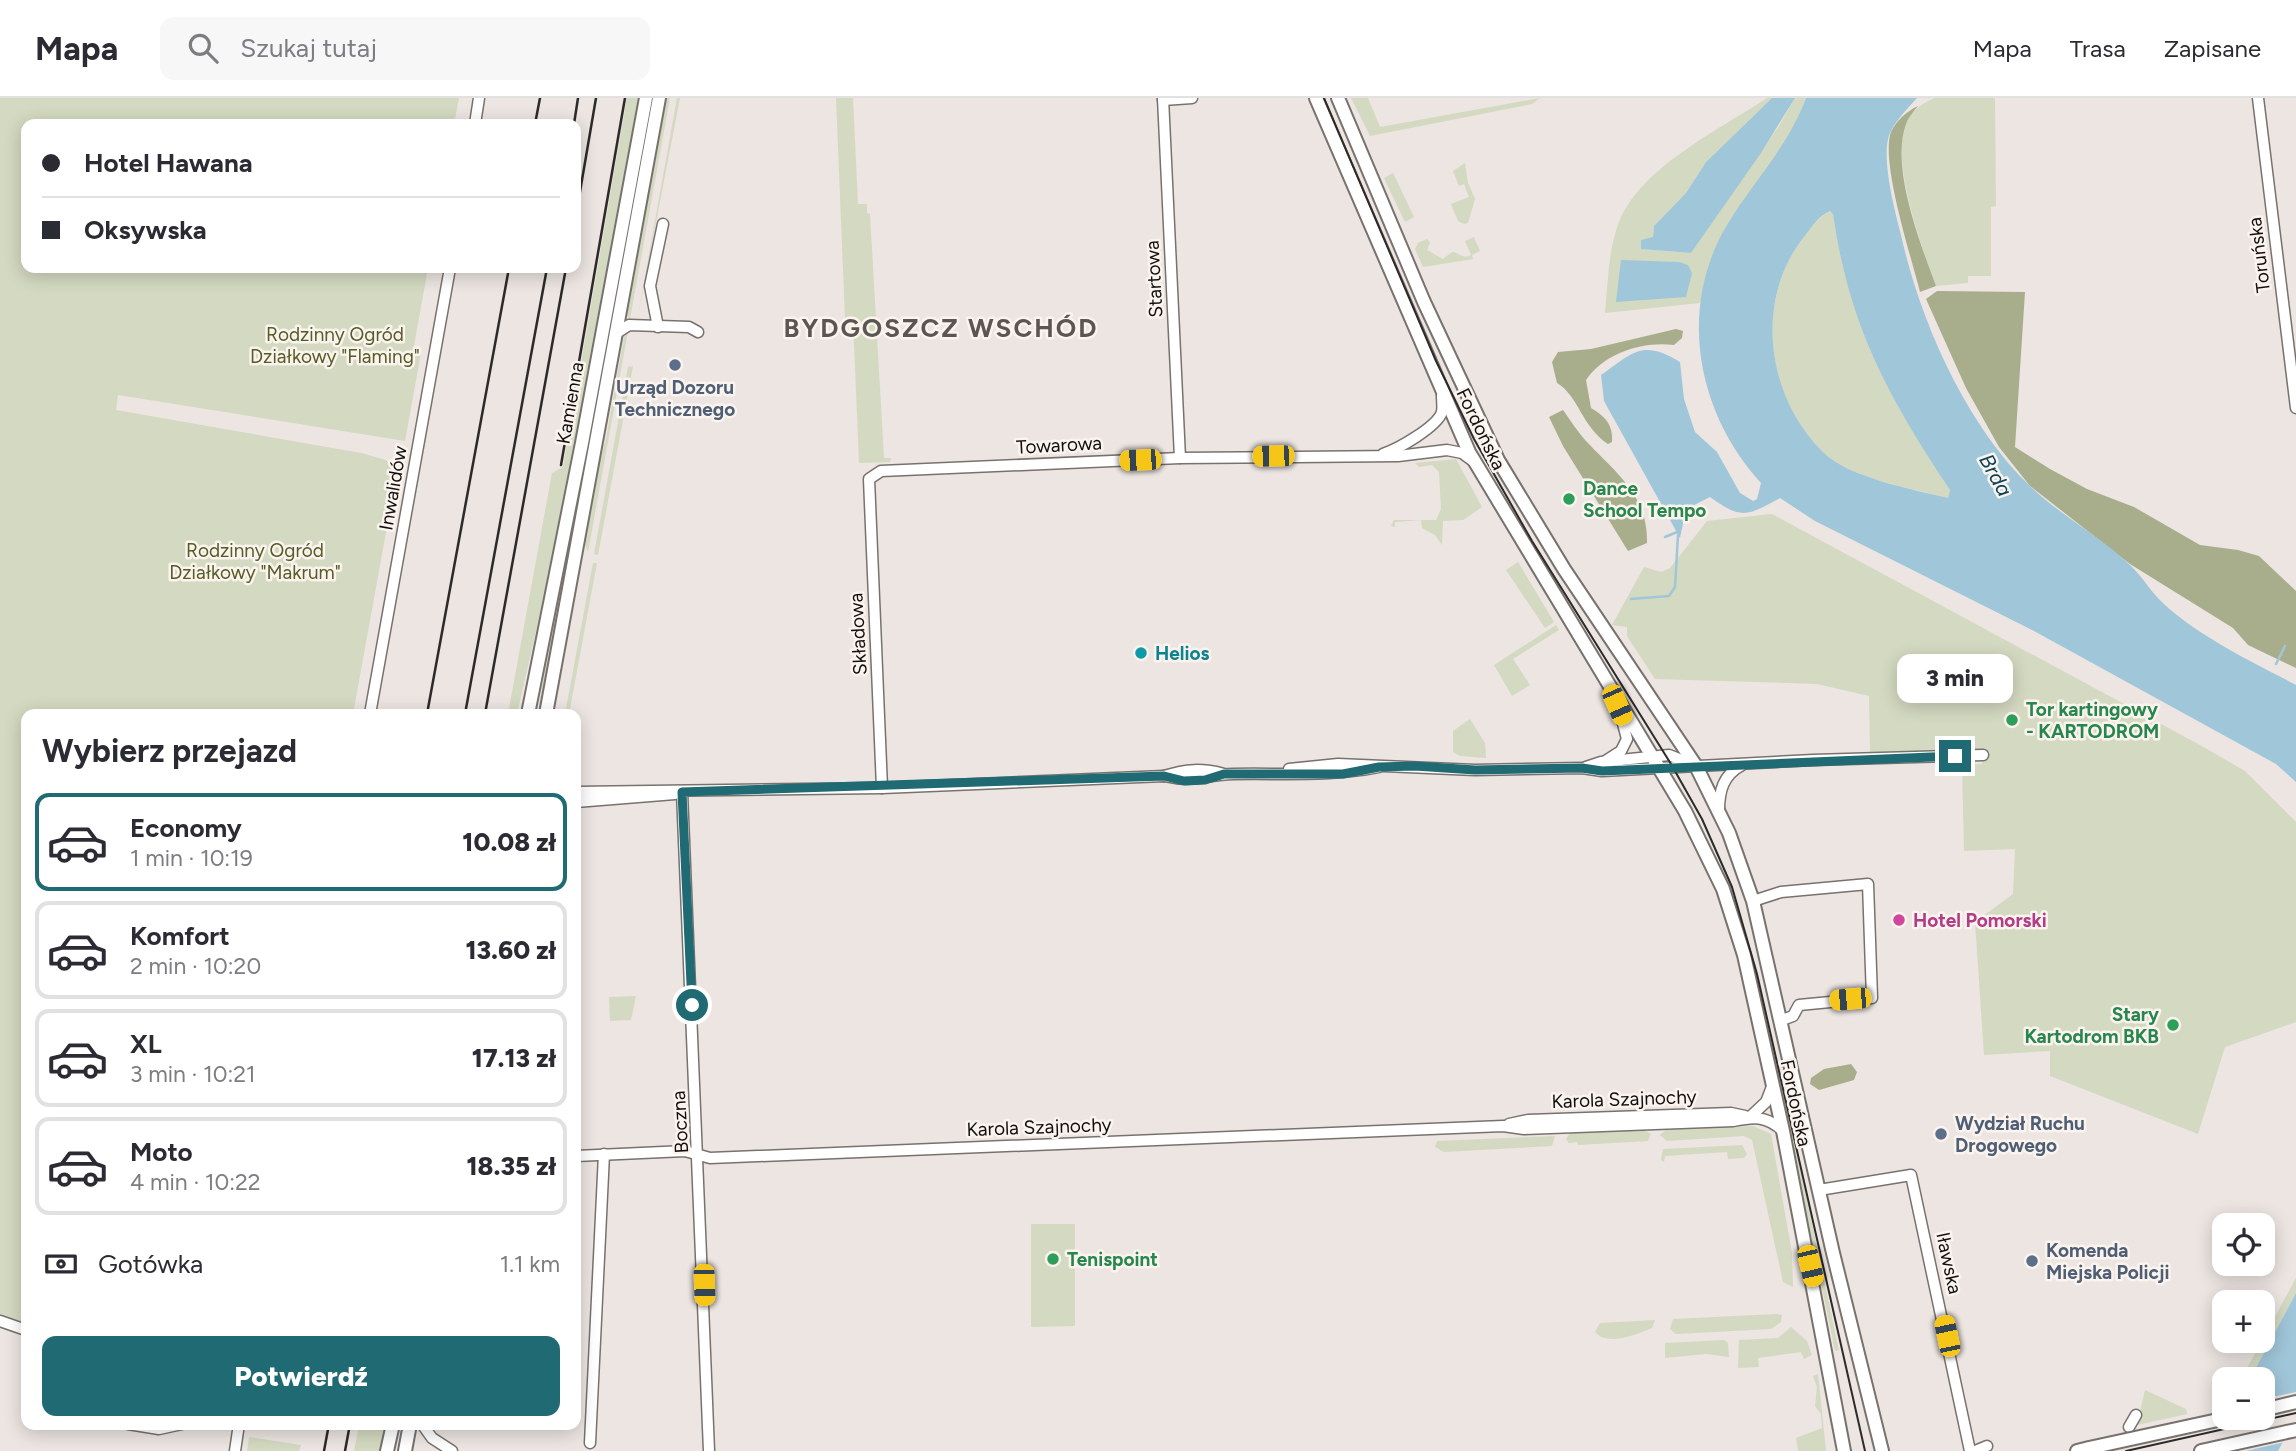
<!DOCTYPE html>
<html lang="pl">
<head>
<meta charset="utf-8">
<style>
  body { margin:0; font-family:Figtree,sans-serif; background:#f7f7f7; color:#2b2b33; height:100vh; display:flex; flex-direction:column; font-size:26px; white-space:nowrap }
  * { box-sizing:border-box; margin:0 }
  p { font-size:23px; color:#7c7c81 }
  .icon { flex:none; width:38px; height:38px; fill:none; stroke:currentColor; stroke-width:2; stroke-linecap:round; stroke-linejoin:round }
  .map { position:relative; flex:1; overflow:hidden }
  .sheet { position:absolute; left:21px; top:611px; width:560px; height:721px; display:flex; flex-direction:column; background:#fff; border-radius:14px; box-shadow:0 4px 18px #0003 }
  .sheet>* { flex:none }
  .hud { position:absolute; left:21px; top:21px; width:560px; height:154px; border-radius:14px; box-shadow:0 4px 18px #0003; display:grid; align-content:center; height:154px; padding:0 21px; background:#fff }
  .controls { position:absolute; left:2212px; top:1115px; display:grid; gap:14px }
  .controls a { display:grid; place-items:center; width:63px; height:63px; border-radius:14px; background:#fff; box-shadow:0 4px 18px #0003; font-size:35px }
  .end { position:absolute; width:32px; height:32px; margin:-16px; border:9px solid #1f6a73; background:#fff; box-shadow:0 0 0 4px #fff }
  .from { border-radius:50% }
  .bubble { position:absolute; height:49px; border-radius:14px; background:#fff; box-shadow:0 4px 18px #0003; font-size:23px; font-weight:800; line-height:49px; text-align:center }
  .car { position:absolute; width:21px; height:42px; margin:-21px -10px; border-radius:9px; box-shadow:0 0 5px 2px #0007; background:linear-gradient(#f5c518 24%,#345 0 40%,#f5c518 0 76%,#345 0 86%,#f5c518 0) }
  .hud b { display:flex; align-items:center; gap:24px; height:66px; font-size:26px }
  .hud b+b { border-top:2px solid #e1e1e2 }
  .hud i { width:18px; height:18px; background:#2b2b33 }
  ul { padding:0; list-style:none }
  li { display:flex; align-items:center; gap:21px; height:98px; margin:0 14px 10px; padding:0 7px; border:4px solid #e1e1e2; border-radius:14px }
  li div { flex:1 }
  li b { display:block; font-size:26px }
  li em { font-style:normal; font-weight:800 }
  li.current { border-color:#1f6a73 }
  li>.icon { width:63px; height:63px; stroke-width:1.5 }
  h2 { padding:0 21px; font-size:32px; line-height:84px }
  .pay { display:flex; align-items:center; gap:18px; height:77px; padding:0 21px; font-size:26px }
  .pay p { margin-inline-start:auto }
  .button { display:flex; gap:14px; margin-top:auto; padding:14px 21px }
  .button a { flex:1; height:80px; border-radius:14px; background:#1f6a73; color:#fff; font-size:28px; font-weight:800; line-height:80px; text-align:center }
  header { display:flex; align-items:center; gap:42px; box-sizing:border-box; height:98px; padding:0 35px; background:#fff; border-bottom:2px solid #e1e1e2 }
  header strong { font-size:33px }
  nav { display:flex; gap:38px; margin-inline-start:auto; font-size:24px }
  .search { width:490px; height:63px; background:#f7f7f7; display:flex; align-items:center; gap:18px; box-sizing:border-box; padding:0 24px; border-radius:14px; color:#7c7c81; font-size:26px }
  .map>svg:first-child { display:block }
</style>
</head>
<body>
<header>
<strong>Mapa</strong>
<div class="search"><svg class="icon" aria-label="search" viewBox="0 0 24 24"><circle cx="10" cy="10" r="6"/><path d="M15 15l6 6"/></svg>Szukaj tutaj</div>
<nav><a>Mapa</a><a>Trasa</a><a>Zapisane</a></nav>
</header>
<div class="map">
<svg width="2296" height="1353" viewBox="0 0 2296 1353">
  <rect width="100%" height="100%" fill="#ece5e1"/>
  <g fill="#d4d9c1">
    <polygon points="0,0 459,0 454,26 26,26 26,170 428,170 413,253 421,255 405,343 118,297 116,312 361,355 386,362 397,374 353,616 26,616 26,1229 0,1220"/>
    <polygon points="627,0 639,0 563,415 517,616 508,616 552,375 563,369"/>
    <polygon points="649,0 652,0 542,616 538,616 553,513"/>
    <polygon points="662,0 670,0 630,221 625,215"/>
    <polygon points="677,0 680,0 637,223"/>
    <polygon points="836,0 853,0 858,106 867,106 867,115 870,116 884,360 891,360 890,364 859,365 853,222 845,221"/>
    <polygon points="1351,0 1368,0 1380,29 1540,0 1532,6 1370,38"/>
    <path d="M 1767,0 L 1772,0 L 1706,64 L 1686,95 L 1654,128 L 1653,140 L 1641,142 L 1642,151 L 1691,155 L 1779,28 L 1795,0 L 1806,0 L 1790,37 L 1773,65 L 1726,129 L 1700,205 L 1605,215 C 1608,185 1608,153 1619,124 C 1641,69 1719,32 1767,0 Z"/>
    <path d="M 1934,0 L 1995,0 L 1996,108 L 1991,109 L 1991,178 L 1968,178 L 1968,185 L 1936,188 C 1922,150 1890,63 1906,25 C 1912,12 1922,6 1934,0 Z"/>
    <polygon points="1465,65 1468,85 1475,101 1468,125 1464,126 1458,123 1451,106 1469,99 1464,86 1459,88 1453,73"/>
    <polygon points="1393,75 1414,119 1405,124 1384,80"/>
    <path d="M 1830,113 L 1833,115 C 1849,228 1888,299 1950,392 L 1948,400 C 1912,390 1850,381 1823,354 C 1766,300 1754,201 1804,139 C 1812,129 1818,119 1830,113 Z"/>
    <path d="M 1474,139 L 1480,153 L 1472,157 L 1473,161 L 1423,169 L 1415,151 L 1418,145 L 1427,141 L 1430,145 L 1427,152 L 1443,161 L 1452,154 C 1459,154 1462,162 1471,157 L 1465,143 Z"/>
    <polygon points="628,233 588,454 583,441 594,382 606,341 624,239"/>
    <polygon points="633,268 598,457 594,456 628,269"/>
    <polygon points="1456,361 1482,409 1463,422 1443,423 1442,447 1435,437 1422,430 1421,422 1395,424 1395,429 1391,428 1394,422 1436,422 1441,411 1439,374 1432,367 1419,369 1415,365"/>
    <polygon points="1772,416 2200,647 2245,673 2296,724 2296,924 2225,949 2198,1036 2050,978 2050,953 1984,957 1975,824 2013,796 2015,751 1964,753 1962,666 1982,666 1983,654 1870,654 1869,598 1817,586 1655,581 1627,538 1627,529 1612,527 1644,469 1661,474 1670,470 1707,423"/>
    <polygon points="1518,464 1554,524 1545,530 1506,472"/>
    <polygon points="593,465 597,465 569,616 565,616"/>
    <polygon points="1556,527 1559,532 1513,561 1530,587 1512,598 1494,567"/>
    <polygon points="1470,621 1485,645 1486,660 1460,658 1453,654 1453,633"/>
    <path d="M 1718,765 C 1745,786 1825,1189 1839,1252 L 1835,1253 L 1812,1141 L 1802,1109 C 1778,994 1763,874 1718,765 Z"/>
    <polygon points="636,898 631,922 610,923 609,899"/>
    <polygon points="1753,1028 1771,1036 1792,1155 1793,1189 1783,1184 1752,1042 1744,1038 1667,1043 1660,1037 1667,1031"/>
    <polygon points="1644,1032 1651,1036 1648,1043 1578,1047 1577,1044 1569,1045 1566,1041 1570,1035"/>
    <polygon points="1555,1038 1552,1048 1444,1054 1435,1049 1437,1043"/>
    <polygon points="1742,1047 1747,1056 1744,1060 1728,1061 1727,1054 1665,1058 1664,1064 1661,1062 1663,1051"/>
    <polygon points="1031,1126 1075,1126 1075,1228 1031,1229"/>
    <polygon points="2296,1180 2296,1195 2250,1281 2241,1281"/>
    <polygon points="1777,1216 1782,1217 1781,1224 1771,1231 1676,1236 1670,1231 1673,1221"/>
    <path d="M 1655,1222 L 1652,1230 C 1637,1236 1608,1249 1595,1234 L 1600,1225 Z"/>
    <polygon points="1791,1229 1807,1243 1812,1257 1804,1261 1801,1254 1758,1260 1759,1269 1738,1270 1739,1242 1778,1240"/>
    <polygon points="1724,1242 1728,1245 1729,1259 1706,1256 1665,1260 1665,1245"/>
    <polygon points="1818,1276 1826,1353 1798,1353 1796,1340 1822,1330 1821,1316 1815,1308 1817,1289 1813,1278"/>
    <polygon points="2145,1292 2186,1311 2187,1316 2133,1328 2139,1318"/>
    <polygon points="359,1327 386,1327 381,1353 354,1353"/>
    <polygon points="249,1339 301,1347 299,1353 247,1353"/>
  </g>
  <g fill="#a8ae8b">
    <path d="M 1918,8 C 1914,13 1908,20 1906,26 C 1890,69 1921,147 1936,188 L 1920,194 C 1912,161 1880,64 1891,34 C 1896,23 1907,13 1918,8 Z"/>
    <polygon points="1937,193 2025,194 2015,349 2050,371 2087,391 2134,409 2200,447 2238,452 2259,458 2296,493 2296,570 2248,547 2233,530 2130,466 2030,388 1999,349 1966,290 1926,201"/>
    <path d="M 1676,231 L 1683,233 L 1682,240 L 1674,247 C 1643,243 1604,255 1586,282 L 1591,310 C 1606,319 1613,327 1612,344 L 1608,346 C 1582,329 1578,297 1557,285 L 1552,264 L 1558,254 L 1591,251 Z"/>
    <path d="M 1563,312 C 1570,322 1578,334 1586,343 C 1616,375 1648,397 1647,445 L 1628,453 L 1563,348 L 1549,319 Z"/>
    <polygon points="1851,966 1857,974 1854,982 1819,992 1810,986 1811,980 1824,971"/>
  </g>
  <g fill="#a0c6d9" fill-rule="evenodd">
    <polygon points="1772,0 1795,0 1761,55 1691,155 1641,151 1641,142 1653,139 1654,128 1686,95 1706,64"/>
    <path d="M 1806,0 L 1917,0 C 1908,10 1897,21 1891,33 C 1879,55 1895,113 1901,137 C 1920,223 1966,327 2030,388 C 2061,418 2100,438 2130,467 C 2143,479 2152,496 2165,507 C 2203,541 2251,563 2296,587 L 2296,684 L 2276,666 L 2034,533 L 1815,423 L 1780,400 C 1746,419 1741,421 1710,399 L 1686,411 L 1680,440 L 1604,303 L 1601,277 C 1634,254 1642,241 1680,264 L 1684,301 L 1695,334 L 1717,354 L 1740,395 L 1753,403 L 1757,401 L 1761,385 C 1697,315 1677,211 1727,127 C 1755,81 1786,52 1806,0 ZM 1830,113 L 1833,116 C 1849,228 1888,299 1950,392 L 1948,400 C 1912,391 1849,380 1823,354 C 1766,299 1754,201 1804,139 C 1812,129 1818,118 1830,113 Z"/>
    <polygon points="1621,162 1679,164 1688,167 1692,175 1686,199 1616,204"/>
    <polygon points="2296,1195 2296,1319 2278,1353 2214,1353 2230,1320 2263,1320 2263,1281 2250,1281"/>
  </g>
  <polygon fill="#ece5e1" points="2296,1294 2296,1326 2285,1344 2246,1353 2211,1353 2243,1337 2215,1343 2226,1320 2263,1320 2263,1301"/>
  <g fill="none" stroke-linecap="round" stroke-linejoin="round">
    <g stroke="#a0c6d9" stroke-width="2.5">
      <polyline points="1665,439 1677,434"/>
      <polyline points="1631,501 1669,498 1675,489 1678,437"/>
      <polyline points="2276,566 2285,548"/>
    </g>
    <g stroke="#78726f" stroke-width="13">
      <g id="minor">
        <polyline points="1163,0 1180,360"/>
        <polyline points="2258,0 2296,310"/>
        <polyline points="1163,2 1192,0"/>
        <polyline points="475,26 479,0"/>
        <polyline points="658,229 650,188 663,126"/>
        <polyline points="615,236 629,227 689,229 698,234"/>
        <path d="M 1383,356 C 1398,351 1437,329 1442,314 C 1443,309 1442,303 1442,298"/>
        <polyline points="370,616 450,170"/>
        <polyline points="1607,662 1621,653 1627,641 1620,614"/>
        <polyline points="1586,669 1601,664 1669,657 1694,667"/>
        <polyline points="1289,671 1338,666 1475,672 1582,670 1602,673 1813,662 1983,657"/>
        <path d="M 1164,678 C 1186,671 1202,670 1224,676"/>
        <polyline points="882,690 869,381 881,373 1180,360 1398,358 1447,352 1462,355 1473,363"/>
        <path d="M 576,694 L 882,690 L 1164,678 C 1194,685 1205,677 1233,676 C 1282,675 1330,679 1379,669"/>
        <polyline points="682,694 709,1353"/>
        <polyline points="576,704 675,696"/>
        <path d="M 1719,713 C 1719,693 1723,677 1742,667"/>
        <polyline points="1753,803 1781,794 1868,786 1872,900 1799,907 1793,918 1782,922"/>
        <polyline points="1751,1018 1766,1004 1773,986"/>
        <polyline points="1509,1026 1528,1022 1731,1015 1745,1018"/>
        <path d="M 576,1058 L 685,1053 L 710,1060 L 1503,1028 L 1524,1031 L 1733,1023 C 1753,1019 1766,1017 1783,1033"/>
        <polyline points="1819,1092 1911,1077 1970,1353"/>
        <polyline points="0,1223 26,1232"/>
        <polyline points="128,1326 159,1331 182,1326"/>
        <polyline points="422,1326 432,1340 452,1353"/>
        <polyline points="2129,1329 2136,1317"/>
        <polyline points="590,1345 604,1056"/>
        <polyline points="235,1353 239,1326"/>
        <polyline points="1975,1353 1987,1348"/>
      </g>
    </g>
    <g stroke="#78726f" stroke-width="16">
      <g id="major">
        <polyline points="1316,0 1469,354 1685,713 1723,791 1744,857 1783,1033 1844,1353"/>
        <polyline points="1338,0 1424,204 1498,362 1564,471 1696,668 1729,735 1753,803 1833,1155 1882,1353"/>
        <polyline points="528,616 582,345 646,0"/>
        <polyline points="546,616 659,0"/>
        <polyline points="2263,1312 2296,1304"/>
        <polyline points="387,1353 393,1326"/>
        <polyline points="405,1353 410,1326"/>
        <polyline points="2077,1353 2089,1350"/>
        <polyline points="2201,1353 2296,1332"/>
      </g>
    </g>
    <use href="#minor" stroke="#fff" stroke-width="10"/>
    <use href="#major" stroke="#fff" stroke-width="12"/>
    <g stroke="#2d2a29" stroke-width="2">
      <polyline points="1324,0 1436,263 1474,341 1532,443 1671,666 1702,721 1732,789 1757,876 1865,1353"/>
      <polyline points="2126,1353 2296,1315"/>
    </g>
    <g stroke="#2d2a29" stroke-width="2.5">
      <polyline points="535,26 540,0"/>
      <polyline points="574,26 578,0"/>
      <polyline points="576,117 596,0"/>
      <polyline points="561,367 625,0"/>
      <polyline points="427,616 509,170"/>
      <polyline points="465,616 547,170"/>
      <polyline points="485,616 566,170"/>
      <polyline points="324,1353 329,1326"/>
      <polyline points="345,1353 350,1326"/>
    </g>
    <g stroke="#78726f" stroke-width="16" stroke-linecap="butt">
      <polyline id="major-bridge" points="2089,1350 2227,1320"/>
    </g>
    <use href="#major-bridge" stroke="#fff" stroke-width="12"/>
  </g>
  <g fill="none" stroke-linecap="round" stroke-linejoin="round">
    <polyline stroke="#1f6a73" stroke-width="9" points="692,907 682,694 1164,678 1184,683 1205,682 1224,676 1343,676 1379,669 1415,668 1475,672 1582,670 1602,673 1955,658"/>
  </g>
  <g fill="#5c6f8a" stroke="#faf3ee" stroke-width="2.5">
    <circle cx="675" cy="267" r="7"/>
    <circle cx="1941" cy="1036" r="7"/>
    <circle cx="2032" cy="1163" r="7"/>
  </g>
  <g fill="#2e9e5b" stroke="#faf3ee" stroke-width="2.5">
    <circle cx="1569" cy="401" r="7"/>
    <circle cx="2012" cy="622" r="7"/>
    <circle cx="2173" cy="927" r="7"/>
    <circle cx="1053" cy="1161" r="7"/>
  </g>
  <circle fill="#0f9aa8" stroke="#faf3ee" stroke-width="2.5" cx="1141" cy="555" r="7"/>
  <circle fill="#d1479c" stroke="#faf3ee" stroke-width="2.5" cx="1899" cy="822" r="7"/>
  <g text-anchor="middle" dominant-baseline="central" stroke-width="5" stroke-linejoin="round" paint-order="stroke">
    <g font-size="19" fill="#12100f" stroke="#faf3ee">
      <text transform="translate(2259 157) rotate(-97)">Toruńska</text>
      <text transform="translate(1154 181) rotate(-93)">Startowa</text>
      <text transform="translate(570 305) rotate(-80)">Kamienna</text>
      <text transform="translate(1481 331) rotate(64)">Fordońska</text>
      <text transform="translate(1059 347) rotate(-3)">Towarowa</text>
      <text transform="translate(393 390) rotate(-80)">Inwalidów</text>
      <text transform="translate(858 536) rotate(-93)">Składowa</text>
      <text transform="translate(1624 1001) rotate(-2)">Karola Szajnochy</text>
      <text transform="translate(1796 1005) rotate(78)">Fordońska</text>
      <text transform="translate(680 1024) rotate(-93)">Boczna</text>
      <text transform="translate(1039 1029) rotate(-2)">Karola Szajnochy</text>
      <text transform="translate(1949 1165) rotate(78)">Iławska</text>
    </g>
    <g font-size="19" fill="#555c24" stroke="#faf3ee">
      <text x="335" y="236">Rodzinny Ogród<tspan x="335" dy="22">Działkowy "Flaming"</tspan></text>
      <text x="255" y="452">Rodzinny Ogród<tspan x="255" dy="22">Działkowy "Makrum"</tspan></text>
    </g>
    <g font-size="19" font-weight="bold" fill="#4e5e75" stroke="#faf3ee" text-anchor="start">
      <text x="675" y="289" text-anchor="middle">Urząd Dozoru<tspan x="675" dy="22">Technicznego</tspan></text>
      <text x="1955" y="1025">Wydział Ruchu<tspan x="1955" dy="22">Drogowego</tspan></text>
      <text x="2046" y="1152">Komenda<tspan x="2046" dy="22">Miejska Policji</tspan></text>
    </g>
    <g font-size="19" font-weight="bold" fill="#27864d" stroke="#faf3ee" text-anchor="start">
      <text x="1583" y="390">Dance<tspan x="1583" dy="22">School Tempo</tspan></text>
      <text x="2026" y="611">Tor kartingowy<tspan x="2026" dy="22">- KARTODROM</tspan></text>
      <text x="2159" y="916" text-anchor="end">Stary<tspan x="2159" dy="22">Kartodrom BKB</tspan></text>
      <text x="1067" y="1161">Tenispoint</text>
    </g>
    <g font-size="19" font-weight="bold" fill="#0d838f" stroke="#faf3ee" text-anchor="start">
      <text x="1155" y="555">Helios</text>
    </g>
    <g font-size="19" font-weight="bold" fill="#b23c85" stroke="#faf3ee" text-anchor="start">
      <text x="1913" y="822">Hotel Pomorski</text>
    </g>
    <g font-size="21" font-style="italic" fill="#0e4256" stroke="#faf3ee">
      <text transform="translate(1996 377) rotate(61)">Brda</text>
    </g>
    <g font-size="26" font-weight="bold" letter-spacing="2" fill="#5c5652" stroke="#faf3ee">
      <text x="941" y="230">BYDGOSZCZ WSCHÓD</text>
    </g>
  </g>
</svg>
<div class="controls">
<a><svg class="icon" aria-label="locate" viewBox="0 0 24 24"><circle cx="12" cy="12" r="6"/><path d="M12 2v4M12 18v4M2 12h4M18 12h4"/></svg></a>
<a>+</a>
<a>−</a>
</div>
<i class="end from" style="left:692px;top:907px"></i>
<i class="end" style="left:1955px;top:658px"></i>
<div class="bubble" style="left:1897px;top:556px;width:116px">3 min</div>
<i class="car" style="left:1273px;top:358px;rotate:269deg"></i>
<i class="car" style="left:1140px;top:362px;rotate:268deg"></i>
<i class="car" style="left:1617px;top:607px;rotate:156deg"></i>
<i class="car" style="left:1850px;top:901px;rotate:265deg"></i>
<i class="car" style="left:1810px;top:1168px;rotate:167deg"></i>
<i class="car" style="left:704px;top:1187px;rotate:178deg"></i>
<i class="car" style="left:1947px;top:1238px;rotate:348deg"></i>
<div class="hud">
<b><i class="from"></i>Hotel Hawana</b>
<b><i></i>Oksywska</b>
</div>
<section class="sheet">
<h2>Wybierz przejazd</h2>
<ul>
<li class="current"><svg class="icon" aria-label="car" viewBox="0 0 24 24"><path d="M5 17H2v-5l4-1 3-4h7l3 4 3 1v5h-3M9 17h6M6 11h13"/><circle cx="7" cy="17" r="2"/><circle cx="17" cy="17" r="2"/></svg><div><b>Economy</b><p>1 min · 10:19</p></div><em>10.08 zł</em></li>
<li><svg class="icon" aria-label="car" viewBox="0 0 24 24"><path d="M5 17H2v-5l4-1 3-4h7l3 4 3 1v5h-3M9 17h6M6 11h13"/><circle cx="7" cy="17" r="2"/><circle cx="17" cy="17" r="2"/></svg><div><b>Komfort</b><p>2 min · 10:20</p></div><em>13.60 zł</em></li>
<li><svg class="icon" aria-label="car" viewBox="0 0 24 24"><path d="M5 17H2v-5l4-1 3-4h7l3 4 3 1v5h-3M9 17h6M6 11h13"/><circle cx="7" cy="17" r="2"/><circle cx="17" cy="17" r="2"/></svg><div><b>XL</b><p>3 min · 10:21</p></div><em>17.13 zł</em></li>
<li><svg class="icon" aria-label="car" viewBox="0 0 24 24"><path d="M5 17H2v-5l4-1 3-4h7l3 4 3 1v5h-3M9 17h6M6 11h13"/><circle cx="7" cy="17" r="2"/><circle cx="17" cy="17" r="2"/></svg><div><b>Moto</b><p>4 min · 10:22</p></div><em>18.35 zł</em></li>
</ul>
<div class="pay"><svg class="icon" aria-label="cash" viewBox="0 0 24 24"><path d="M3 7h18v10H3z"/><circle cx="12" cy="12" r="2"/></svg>Gotówka<p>1.1 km</p></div>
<div class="button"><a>Potwierdź</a></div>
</section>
</div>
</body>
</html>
